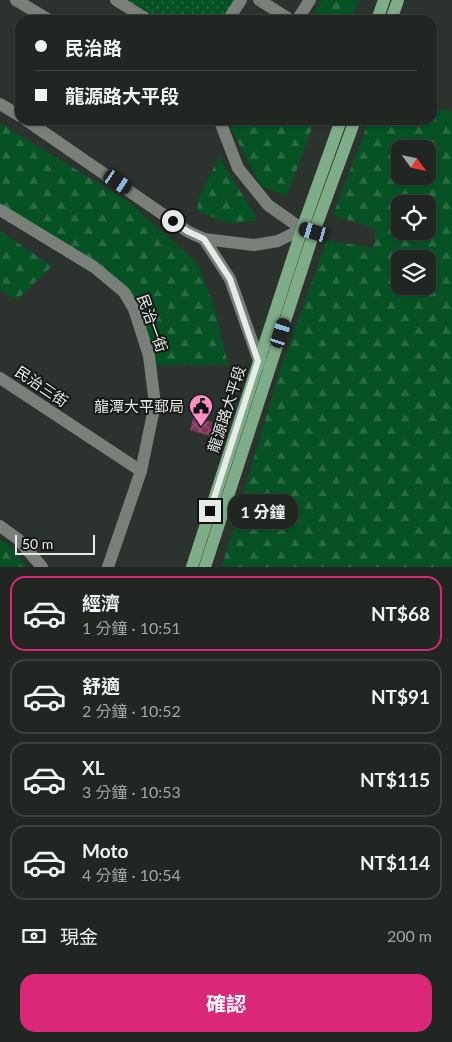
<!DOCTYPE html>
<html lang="zh-TW">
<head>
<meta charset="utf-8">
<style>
  body { margin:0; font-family:Lato,"Noto Sans TC",sans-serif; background:#2d322f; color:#f1f3f6; height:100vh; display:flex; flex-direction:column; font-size:19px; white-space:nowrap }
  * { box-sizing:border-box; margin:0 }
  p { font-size:16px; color:#a2a5a5 }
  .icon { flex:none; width:28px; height:28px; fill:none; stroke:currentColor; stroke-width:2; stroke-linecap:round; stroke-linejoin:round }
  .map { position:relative; height:567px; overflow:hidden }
  .details { display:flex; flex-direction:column; background:#212622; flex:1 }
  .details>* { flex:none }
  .hud { position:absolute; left:15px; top:15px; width:422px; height:110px; border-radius:15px; box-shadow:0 1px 4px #0004,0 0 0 1px #3e4340; display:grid; align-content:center; height:110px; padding:0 20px; background:#212622 }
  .needle { width:32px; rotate:123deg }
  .tools { position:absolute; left:391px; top:140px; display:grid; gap:10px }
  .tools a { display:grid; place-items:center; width:45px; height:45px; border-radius:10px; background:#212622; box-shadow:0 1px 4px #0004,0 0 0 1px #3e4340; font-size:25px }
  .scale { position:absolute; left:15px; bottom:12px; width:80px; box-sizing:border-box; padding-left:5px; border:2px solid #e7ebe8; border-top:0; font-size:14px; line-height:18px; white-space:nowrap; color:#e7ebe8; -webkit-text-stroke:4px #161917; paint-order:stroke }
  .end { position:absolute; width:22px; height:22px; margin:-11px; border:6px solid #e7ebe8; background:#111; box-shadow:0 0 0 2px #111 }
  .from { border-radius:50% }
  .bubble { position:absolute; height:35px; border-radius:15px; background:#212622; box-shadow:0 1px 4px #0004,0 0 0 1px #3e4340; font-size:16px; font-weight:700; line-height:35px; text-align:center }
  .car { position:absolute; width:15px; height:30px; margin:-15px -8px; border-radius:6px; box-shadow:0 0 4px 1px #0007; background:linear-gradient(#222 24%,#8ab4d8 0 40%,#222 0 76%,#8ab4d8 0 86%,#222 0) }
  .hud b { display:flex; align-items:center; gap:18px; height:48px; font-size:19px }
  .hud b+b { border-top:1px solid #3e4340 }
  .hud i { width:12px; height:12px; background:#f1f3f6 }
  ul { padding:9px 0 0; list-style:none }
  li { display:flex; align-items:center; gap:15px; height:75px; margin:0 10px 8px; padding:0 10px; border:2px solid #3e4340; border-radius:15px }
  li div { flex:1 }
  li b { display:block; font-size:19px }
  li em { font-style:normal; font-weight:700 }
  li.active { border-color:#db2777 }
  li>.icon { width:45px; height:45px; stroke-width:1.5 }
  .pay { display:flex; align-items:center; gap:12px; height:55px; padding:0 20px; font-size:19px }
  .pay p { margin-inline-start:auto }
  .primary-button { display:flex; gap:10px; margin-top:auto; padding:10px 20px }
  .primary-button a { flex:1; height:58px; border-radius:15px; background:#db2777; color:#fff; font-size:20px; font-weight:700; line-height:58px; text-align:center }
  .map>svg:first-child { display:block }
</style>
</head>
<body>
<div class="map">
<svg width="452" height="567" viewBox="0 0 452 567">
  <defs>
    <pattern id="grass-dots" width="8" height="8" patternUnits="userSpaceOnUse" patternTransform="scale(1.25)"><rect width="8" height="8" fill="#065225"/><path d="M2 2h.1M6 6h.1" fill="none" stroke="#2a6b45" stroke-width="1.8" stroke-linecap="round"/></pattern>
    <pattern id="forest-firs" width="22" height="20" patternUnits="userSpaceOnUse" patternTransform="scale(1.25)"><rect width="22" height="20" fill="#065225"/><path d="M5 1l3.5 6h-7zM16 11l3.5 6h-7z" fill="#2a6b45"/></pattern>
    <pattern id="building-cross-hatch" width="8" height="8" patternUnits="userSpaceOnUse" patternTransform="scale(1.25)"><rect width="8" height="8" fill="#7e345a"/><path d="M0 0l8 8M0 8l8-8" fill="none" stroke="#905272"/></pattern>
  </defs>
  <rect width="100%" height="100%" fill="#2c322d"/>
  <polygon fill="url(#grass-dots)" points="122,0 238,0 225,20 152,20"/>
  <g fill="url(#forest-firs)" fill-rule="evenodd">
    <polygon points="322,0 359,0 351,20 309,20"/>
    <path d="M 433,108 L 452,111 L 452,567 L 222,567 L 278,376 L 327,240 L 373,248 L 376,229 L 333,215 L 369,120 L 432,120 ZM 400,149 L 428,149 L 428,176 L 400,176 ZM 400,204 L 428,204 L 428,231 L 400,231 ZM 400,259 L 428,259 L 428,286 L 400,286 Z"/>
    <polygon points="240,120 315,120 287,196 261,186 231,129"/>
    <polygon points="0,123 129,202 197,263 215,308 228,365 157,365 131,298 0,207"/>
    <polygon points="219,157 258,220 231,224 197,211 199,197"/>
    <polygon points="0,231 52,266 17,300 0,290"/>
    <polygon points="0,539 8,544 27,567 0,567"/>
  </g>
  <polygon fill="url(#building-cross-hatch)" points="193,418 212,422 210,436 190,430"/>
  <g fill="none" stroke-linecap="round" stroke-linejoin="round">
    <g stroke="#788079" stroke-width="12">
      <polyline points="16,0 49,20"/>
      <polyline points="116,0 148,20"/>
      <polyline points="259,0 291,20"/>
      <polyline points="228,20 241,0"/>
      <polyline points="297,20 310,0"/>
      <polyline points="0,104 20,116"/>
      <polyline points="26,120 187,231 204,239 254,245 278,241 302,229 310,231"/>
      <polyline points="221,124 238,168 268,205 302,229"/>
      <polyline points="0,210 94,267 124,292 134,309 149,356 155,404 141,471 108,567"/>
      <polyline points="204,239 230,279 259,361 265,364"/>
      <polyline points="0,378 141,471"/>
      <polyline points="0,526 18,539 42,567"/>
    </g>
    <g stroke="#7fac89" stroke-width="12">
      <polyline points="377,20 384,0"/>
      <polyline points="391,20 398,0"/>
      <polyline points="192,567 302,229 341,120"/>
      <polyline points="205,567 314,232 355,120"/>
    </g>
  </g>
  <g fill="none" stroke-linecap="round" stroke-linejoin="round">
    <polyline stroke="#e7ebe8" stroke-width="6" points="173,221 187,231 204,239 230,279 258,361 210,511"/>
  </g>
  <defs>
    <g id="civic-pin" transform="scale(1.25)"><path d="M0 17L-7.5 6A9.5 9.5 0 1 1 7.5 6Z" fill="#fb8fc4" stroke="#161917"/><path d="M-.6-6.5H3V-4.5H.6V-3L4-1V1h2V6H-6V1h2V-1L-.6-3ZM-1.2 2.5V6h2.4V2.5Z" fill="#111"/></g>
  </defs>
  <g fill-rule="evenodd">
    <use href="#civic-pin" x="201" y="406"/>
  </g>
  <g text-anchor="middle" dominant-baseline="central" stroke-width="4" stroke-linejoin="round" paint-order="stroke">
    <g font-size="15" fill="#e7ebe8" stroke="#161917">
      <text transform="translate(153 323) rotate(70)">民治一街</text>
      <text transform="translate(42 386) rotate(34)">民治三街</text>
      <text transform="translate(226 409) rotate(-72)">龍源路大平段</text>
    </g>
    <g font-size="15" fill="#e7ebe8" stroke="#161917" text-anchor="end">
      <text x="184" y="406">龍潭大平郵局</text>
    </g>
  </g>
</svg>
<div class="tools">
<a><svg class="needle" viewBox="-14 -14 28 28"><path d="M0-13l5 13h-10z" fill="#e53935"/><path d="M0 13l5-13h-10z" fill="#a2a5a5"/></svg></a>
<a><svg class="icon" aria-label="locate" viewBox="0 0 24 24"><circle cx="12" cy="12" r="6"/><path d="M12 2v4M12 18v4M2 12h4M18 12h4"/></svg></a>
<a><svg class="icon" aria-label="layers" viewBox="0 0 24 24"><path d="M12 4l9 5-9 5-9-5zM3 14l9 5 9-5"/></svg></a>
</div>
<div class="scale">50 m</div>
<i class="end from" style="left:173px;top:221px"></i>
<i class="end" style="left:210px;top:511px"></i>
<div class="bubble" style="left:228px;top:494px;width:70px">1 分鐘</div>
<i class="car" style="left:118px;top:182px;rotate:124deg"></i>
<i class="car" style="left:314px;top:232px;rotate:286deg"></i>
<i class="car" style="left:281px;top:333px;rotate:18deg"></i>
<div class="hud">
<b><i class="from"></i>民治路</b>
<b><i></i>龍源路大平段</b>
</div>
</div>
<section class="details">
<ul>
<li class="active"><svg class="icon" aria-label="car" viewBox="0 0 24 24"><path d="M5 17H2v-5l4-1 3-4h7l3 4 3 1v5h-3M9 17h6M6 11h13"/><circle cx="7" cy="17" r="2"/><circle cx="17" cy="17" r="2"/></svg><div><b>經濟</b><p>1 分鐘 · 10:51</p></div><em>NT$68</em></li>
<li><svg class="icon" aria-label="car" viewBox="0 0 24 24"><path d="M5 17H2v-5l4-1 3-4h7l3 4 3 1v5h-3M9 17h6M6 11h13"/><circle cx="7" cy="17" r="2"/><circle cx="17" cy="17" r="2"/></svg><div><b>舒適</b><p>2 分鐘 · 10:52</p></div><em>NT$91</em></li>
<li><svg class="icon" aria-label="car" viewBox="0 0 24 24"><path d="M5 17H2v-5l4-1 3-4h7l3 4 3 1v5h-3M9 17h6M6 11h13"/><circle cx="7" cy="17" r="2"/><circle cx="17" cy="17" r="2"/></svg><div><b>XL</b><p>3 分鐘 · 10:53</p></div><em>NT$115</em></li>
<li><svg class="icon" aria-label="car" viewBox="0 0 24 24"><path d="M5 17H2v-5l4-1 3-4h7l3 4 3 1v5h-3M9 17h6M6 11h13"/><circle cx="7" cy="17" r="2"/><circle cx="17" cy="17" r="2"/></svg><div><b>Moto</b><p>4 分鐘 · 10:54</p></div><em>NT$114</em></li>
</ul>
<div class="pay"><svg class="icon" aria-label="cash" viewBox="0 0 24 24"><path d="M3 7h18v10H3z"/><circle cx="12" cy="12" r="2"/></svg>現金<p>200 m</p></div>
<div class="primary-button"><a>確認</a></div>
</section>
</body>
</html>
